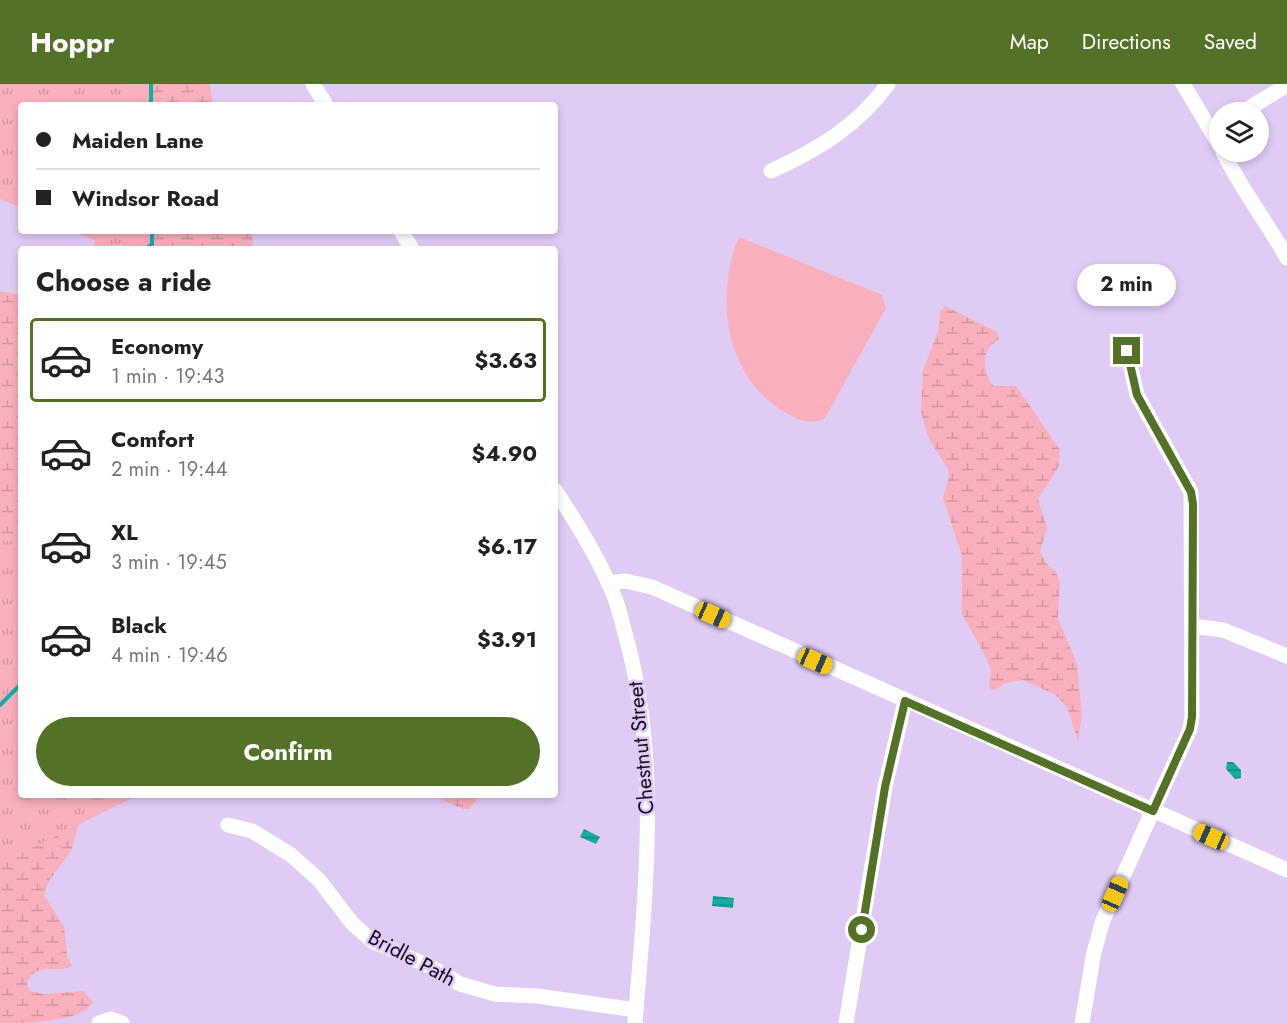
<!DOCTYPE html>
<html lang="en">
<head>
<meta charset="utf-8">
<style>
  body { margin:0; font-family:Jost,sans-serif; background:#f6f6f6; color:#222; height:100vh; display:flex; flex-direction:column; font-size:22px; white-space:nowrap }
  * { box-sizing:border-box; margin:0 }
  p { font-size:20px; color:#767676 }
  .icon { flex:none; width:33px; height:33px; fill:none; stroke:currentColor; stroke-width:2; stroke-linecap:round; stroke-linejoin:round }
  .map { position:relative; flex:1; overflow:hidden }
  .side { position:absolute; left:18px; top:162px; width:540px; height:552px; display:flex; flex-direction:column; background:#fff; border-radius:6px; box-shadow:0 3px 9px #0003 }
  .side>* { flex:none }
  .guide { position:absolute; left:18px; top:18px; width:540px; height:132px; border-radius:6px; box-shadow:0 3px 9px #0003; display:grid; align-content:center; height:132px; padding:0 18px; background:#fff }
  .buttons { position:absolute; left:1209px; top:18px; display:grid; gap:12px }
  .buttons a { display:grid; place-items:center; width:60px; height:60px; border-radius:50%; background:#fff; box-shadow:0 3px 9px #0003; font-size:30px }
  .end { position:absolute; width:27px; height:27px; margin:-14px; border:8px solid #547227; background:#fff; box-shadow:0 0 0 3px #fff }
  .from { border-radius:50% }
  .bubble { position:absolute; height:42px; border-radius:21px; background:#fff; box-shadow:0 3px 9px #0003; font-size:20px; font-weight:700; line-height:42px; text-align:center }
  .car { position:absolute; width:18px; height:36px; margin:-18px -9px; border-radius:8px; box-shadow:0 0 4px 2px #0007; background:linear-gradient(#f5c518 24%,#345 0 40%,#f5c518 0 76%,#345 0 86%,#f5c518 0) }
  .guide b { display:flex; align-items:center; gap:21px; height:57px; font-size:22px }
  .guide b+b { border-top:2px solid #e0e0e0 }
  .guide i { width:15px; height:15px; background:#222 }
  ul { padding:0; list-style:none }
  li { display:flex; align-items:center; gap:18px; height:84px; margin:0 12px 9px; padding:0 6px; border:3px solid transparent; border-radius:6px }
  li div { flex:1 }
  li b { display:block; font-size:22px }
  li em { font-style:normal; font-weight:700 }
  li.current { border-color:#547227 }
  li>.icon { width:54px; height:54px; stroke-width:1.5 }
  h2 { padding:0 18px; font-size:27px; line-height:72px }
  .cta { display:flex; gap:12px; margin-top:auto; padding:12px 18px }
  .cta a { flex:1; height:69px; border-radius:36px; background:#547227; color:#fff; font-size:24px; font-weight:700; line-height:69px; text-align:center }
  header { display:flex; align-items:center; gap:36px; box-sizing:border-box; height:84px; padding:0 30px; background:#547227; color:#fff }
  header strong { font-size:28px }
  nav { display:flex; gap:33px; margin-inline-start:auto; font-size:21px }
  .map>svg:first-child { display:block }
</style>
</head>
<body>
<header>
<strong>Hoppr</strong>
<nav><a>Map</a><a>Directions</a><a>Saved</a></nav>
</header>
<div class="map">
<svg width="1287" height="939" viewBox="0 0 1287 939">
  <defs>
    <pattern id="wetland-marsh" width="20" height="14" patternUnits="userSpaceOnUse" patternTransform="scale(1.5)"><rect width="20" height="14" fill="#f9afbc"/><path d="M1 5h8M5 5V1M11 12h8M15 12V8" fill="none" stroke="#d595a1"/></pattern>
    <pattern id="park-tufts" width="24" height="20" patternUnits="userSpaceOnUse" patternTransform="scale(1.5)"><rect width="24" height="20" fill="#f9afbc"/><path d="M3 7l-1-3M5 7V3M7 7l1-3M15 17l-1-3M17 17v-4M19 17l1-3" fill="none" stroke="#d595a1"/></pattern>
    <pattern id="water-rules" width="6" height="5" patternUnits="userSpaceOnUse" patternTransform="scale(1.5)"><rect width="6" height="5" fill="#15aca3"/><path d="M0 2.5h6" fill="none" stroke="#128a84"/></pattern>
  </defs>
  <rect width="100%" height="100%" fill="#e0cbf5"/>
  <path fill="#f9afbc" d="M 739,153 L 882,211 L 886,224 L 825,334 C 811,342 799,336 786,329 C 725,294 714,213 739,153 Z"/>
  <g fill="url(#wetland-marsh)">
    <polygon points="0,0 210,0 213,21 21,21 0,75"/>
    <polygon points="95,147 252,147 253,165 95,165"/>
    <path d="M 0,207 L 21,211 L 21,711 L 80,736 L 71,767 L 49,797 L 44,811 L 64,843 L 67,871 L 72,882 C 56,891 35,876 27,900 L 30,907 L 44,910 L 83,907 L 93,918 C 82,939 25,939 0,939 Z"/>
    <path d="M 945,222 L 997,248 L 999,254 C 996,259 991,260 988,265 C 982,275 985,294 994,302 L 1016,302 L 1060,366 L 1059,382 L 1038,415 L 1047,444 L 1040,468 L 1049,483 L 1055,486 L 1060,498 L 1058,534 L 1077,580 L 1082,632 L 1078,657 L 1068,625 L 1056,611 L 1023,596 L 1005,599 L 995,606 L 989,604 L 991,586 L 987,575 L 962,530 L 962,472 L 943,414 L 949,392 L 948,385 L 929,355 L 921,328 L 923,287 L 939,244 L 940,228 Z"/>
    <polygon points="432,711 481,711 469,725 463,725"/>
  </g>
  <g fill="url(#park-tufts)">
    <polygon points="0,0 147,0 147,21 21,21 21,124 0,115"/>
    <polygon points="73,147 147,147 148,165 115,165"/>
    <polygon points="21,456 21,558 17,579 21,581 21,711 138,711 0,780 0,457"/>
  </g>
  <g fill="url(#water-rules)">
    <polygon points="1227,678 1233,678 1241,686 1241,694 1235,695 1226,685"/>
    <polygon points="584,745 600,753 596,760 580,753"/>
    <polygon points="713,812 734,814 733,824 712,822"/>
  </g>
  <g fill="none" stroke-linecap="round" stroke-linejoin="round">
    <g stroke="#15aca3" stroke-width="4">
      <polyline points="151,0 151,21"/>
      <polyline points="146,165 152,160 152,147"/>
      <polyline points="0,621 21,600"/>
    </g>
    <g stroke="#fff" stroke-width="15">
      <polyline points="313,0 326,21"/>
      <polyline points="1183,0 1220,62"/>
      <polyline points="1243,28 1287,1"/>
      <path d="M 1223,68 C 1241,105 1267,138 1287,174"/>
      <path d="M 771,87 C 817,66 858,42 888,0"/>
      <polyline points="401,147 412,165"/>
      <path d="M 555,406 C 577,439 598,473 613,509 C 619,523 622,539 626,553 C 661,679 645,811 635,939"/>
      <polyline points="608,499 625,497 652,503 1287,786"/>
      <polyline points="1193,542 1223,546 1287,572"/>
      <polyline points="228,741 252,747 291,771 319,796 352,839 372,857 433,884 460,900 495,910 537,912 636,926"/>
      <polyline points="99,939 111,935 122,939"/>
      <polyline points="846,939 885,703 905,617"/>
      <polyline points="1082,939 1094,868 1103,836 1190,645 1192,633 1191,408 1137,311 1127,266"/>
    </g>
  </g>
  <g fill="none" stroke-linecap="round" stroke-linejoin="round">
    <polyline stroke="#547227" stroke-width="8" points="862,846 885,703 905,617 1153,727 1190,645 1192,633 1193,420 1191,408 1137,311 1127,267"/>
  </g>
  <g text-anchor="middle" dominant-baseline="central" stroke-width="5" stroke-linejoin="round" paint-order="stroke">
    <g font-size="21" fill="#180a23" stroke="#e0cbf5">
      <text transform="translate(641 664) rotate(-95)">Chestnut Street</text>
      <text transform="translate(412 874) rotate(28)">Bridle Path</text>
    </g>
  </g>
</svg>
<div class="buttons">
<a><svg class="icon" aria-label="layers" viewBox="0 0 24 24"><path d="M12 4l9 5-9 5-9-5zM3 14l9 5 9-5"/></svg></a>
</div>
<i class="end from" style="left:862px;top:846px"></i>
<i class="end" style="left:1127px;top:267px"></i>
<div class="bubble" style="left:1077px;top:180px;width:99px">2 min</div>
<i class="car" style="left:713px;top:531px;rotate:114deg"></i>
<i class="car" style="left:815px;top:577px;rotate:114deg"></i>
<i class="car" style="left:1211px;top:753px;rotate:294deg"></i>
<i class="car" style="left:1115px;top:810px;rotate:24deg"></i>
<div class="guide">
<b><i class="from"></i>Maiden Lane</b>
<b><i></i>Windsor Road</b>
</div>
<section class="side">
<h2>Choose a ride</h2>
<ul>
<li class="current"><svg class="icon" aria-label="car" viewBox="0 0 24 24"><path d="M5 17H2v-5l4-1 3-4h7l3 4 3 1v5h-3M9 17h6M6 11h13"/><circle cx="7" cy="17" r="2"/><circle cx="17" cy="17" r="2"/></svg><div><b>Economy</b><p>1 min · 19:43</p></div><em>$3.63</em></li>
<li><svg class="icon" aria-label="car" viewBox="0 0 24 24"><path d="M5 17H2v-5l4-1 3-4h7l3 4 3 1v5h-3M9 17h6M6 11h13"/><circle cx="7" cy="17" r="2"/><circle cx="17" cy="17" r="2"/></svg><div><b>Comfort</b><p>2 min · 19:44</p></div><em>$4.90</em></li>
<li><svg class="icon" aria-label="car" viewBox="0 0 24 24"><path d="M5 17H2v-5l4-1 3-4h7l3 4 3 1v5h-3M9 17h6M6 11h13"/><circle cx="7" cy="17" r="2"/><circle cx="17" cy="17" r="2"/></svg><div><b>XL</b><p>3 min · 19:45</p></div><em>$6.17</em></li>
<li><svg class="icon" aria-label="car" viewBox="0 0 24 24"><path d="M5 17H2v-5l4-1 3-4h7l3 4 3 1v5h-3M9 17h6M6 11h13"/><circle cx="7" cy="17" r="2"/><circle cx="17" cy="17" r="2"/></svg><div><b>Black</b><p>4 min · 19:46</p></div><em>$3.91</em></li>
</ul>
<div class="cta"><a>Confirm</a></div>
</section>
</div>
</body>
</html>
